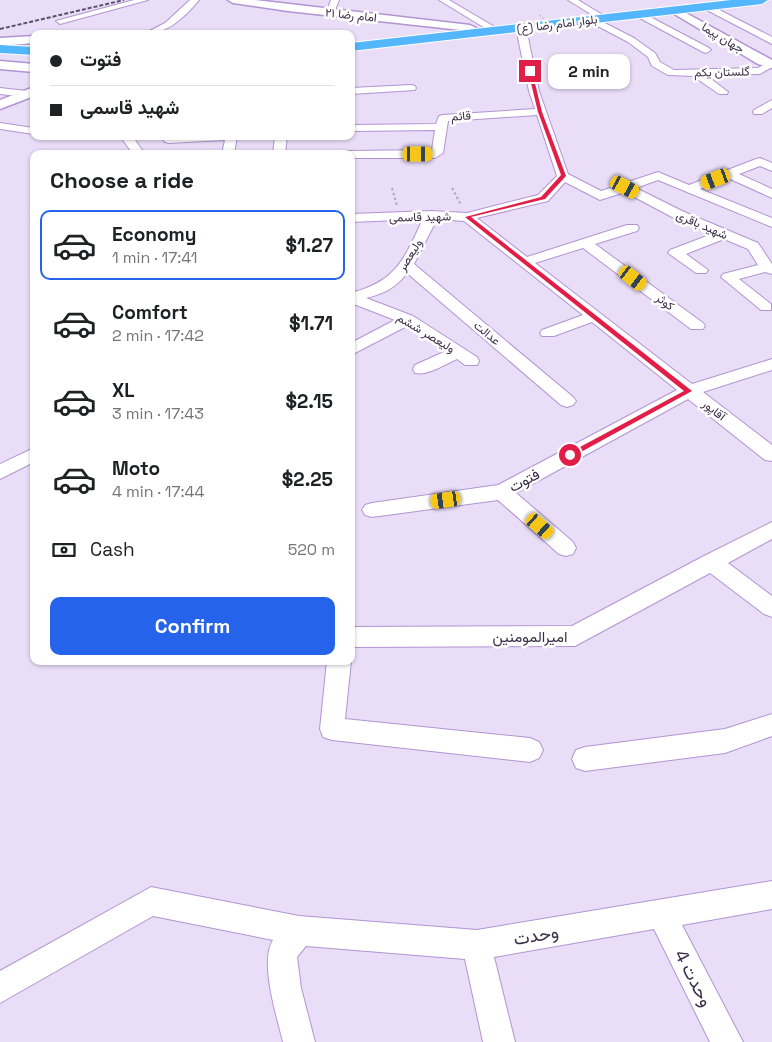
<!DOCTYPE html>
<html lang="en">
<head>
<meta charset="utf-8">
<style>
  body { margin:0; font-family:"Space Grotesk",Vazirmatn,sans-serif; background:#f2f2f2; color:#202124; height:100vh; display:flex; flex-direction:column; font-size:19px; white-space:nowrap }
  * { box-sizing:border-box; margin:0 }
  p { font-size:16px; color:#757577 }
  .icon { flex:none; width:28px; height:28px; fill:none; stroke:currentColor; stroke-width:2; stroke-linecap:round; stroke-linejoin:round }
  .map { position:relative; flex:1; overflow:hidden }
  .panel { position:absolute; left:30px; top:150px; width:325px; height:515px; display:flex; flex-direction:column; background:#fff; border-radius:10px; box-shadow:0 1px 4px #0004 }
  .panel>* { flex:none }
  .hud { position:absolute; left:30px; top:30px; width:325px; height:110px; border-radius:10px; box-shadow:0 1px 4px #0004; display:grid; align-content:center; height:110px; padding:0 20px; background:#fff }
  .end { position:absolute; width:22px; height:22px; margin:-11px; border:6px solid #e11d48; background:#fff; box-shadow:0 0 0 2px #fff }
  .from { border-radius:50% }
  .bubble { position:absolute; height:35px; border-radius:10px; background:#fff; box-shadow:0 1px 4px #0004; font-size:16px; font-weight:800; line-height:35px; text-align:center }
  .car { position:absolute; width:15px; height:30px; margin:-15px -8px; border-radius:6px; box-shadow:0 0 4px 1px #0007; background:linear-gradient(#f5c518 24%,#345 0 40%,#f5c518 0 76%,#345 0 86%,#f5c518 0) }
  .hud b { display:flex; align-items:center; gap:18px; height:48px; font-size:19px }
  .hud b+b { border-top:1px solid #e0e0e0 }
  .hud i { width:12px; height:12px; background:#202124 }
  ul { padding:0; list-style:none }
  li { display:flex; align-items:center; gap:15px; height:70px; margin:0 10px 8px; padding:0 10px; border:2px solid transparent; border-radius:10px }
  li div { flex:1 }
  li b { display:block; font-size:19px }
  li em { font-style:normal; font-weight:800 }
  li.active { border-color:#2563eb }
  li>.icon { width:45px; height:45px; stroke-width:1.5 }
  h2 { padding:0 20px; font-size:22px; line-height:60px }
  .pay { display:flex; align-items:center; gap:12px; height:55px; padding:0 20px; font-size:19px }
  .pay p { margin-inline-start:auto }
  .primary-button { display:flex; gap:10px; margin-top:auto; padding:10px 20px }
  .primary-button a { flex:1; height:58px; border-radius:10px; background:#2563eb; color:#fff; font-size:20px; font-weight:800; line-height:58px; text-align:center }
  .map>svg:first-child { display:block }
</style>
</head>
<body>
<div class="map">
<svg width="772" height="1042" viewBox="0 0 772 1042">
  <rect width="100%" height="100%" fill="#e9ddf8"/>
  <g fill="none" stroke-linecap="round" stroke-linejoin="round">
    <g stroke="#b294d3" stroke-width="2">
      <g id="minor">
        <polygon points="134,0 148,0 60,24 56,21"/>
        <path d="M 190,0 L 199,0 C 184,18 167,34 144,34 L 165,23 Z"/>
        <polygon points="331,0 339,0 334,13 330,16 326,13"/>
        <polygon points="439,0 449,0 493,26 491,28 485,28"/>
        <polygon points="568,0 578,0 601,14 597,17 594,16"/>
        <polygon points="706,3 772,37 772,44 703,8 702,6"/>
        <polygon points="639,11 709,48 711,50 706,53 703,52 636,16 635,14"/>
        <polygon points="593,17 634,38 655,53 660,62 674,70 758,68 770,61 772,62 772,67 760,74 706,75 728,92 727,94 719,94 693,76 668,75 652,66 648,57 628,42 590,22 589,20"/>
        <path d="M 521,25 L 526,28 L 539,91 L 568,174 L 601,191 L 658,172 L 689,185 L 756,159 L 760,158 L 772,163 L 772,171 L 760,166 L 739,174 L 772,189 L 772,198 L 728,178 L 700,189 L 772,218 L 772,227 L 658,180 L 636,188 L 682,211 L 758,243 L 772,264 L 772,274 L 765,272 L 739,279 L 771,304 L 771,310 L 761,310 L 721,277 L 723,274 L 758,265 L 748,249 L 724,239 L 686,254 L 708,270 L 706,273 L 696,273 L 668,253 L 670,250 L 712,234 L 672,217 L 625,192 L 600,200 L 565,182 L 548,201 L 477,218 L 527,257 L 627,225 L 637,225 L 639,228 L 637,231 L 595,244 L 703,323 L 705,326 L 703,329 L 691,329 L 583,248 L 535,263 L 692,384 L 772,359 L 772,370 L 703,392 L 772,445 L 772,461 L 765,460 L 688,399 L 516,493 L 573,542 L 576,548 L 573,554 L 566,556 L 559,554 L 498,500 L 372,517 L 365,515 L 362,510 L 365,505 L 372,503 L 498,485 L 677,390 L 592,322 L 554,336 L 542,336 L 540,333 L 542,330 L 583,315 L 464,221 L 437,219 L 414,264 L 573,397 L 576,401 L 573,405 L 567,407 L 561,405 L 407,273 C 396,288 383,294 366,298 L 413,316 L 477,357 L 479,361 L 477,365 L 465,365 L 457,359 C 445,364 428,376 415,373 L 413,369 L 415,365 L 446,351 L 407,326 L 351,355 L 351,343 L 395,320 L 351,303 L 351,293 C 397,281 404,259 423,219 L 351,222 L 351,214 L 432,211 L 467,213 L 538,195 L 557,176 L 537,115 L 448,121 L 443,153 L 435,158 L 351,158 L 351,154 L 345,154 L 347,151 L 432,150 L 435,130 L 351,131 L 351,125 L 436,124 L 439,116 L 443,115 L 535,109 L 529,91 L 516,28 Z"/>
        <polygon points="411,85 415,86 416,88 415,90 351,94 351,88"/>
        <polygon points="0,88 27,91 32,94 27,97 0,94"/>
        <polygon points="772,100 772,108 762,114 754,114 753,112 754,110"/>
        <polygon points="0,123 34,128 34,134 0,129"/>
        <polygon points="120,136 132,136 145,154 133,154"/>
        <polygon points="160,136 237,136 234,154 222,154 225,140 169,143 165,142"/>
        <polygon points="275,136 287,136 285,154 273,154"/>
        <polygon points="34,448 34,462 0,479 0,464"/>
        <polygon points="772,522 772,539 728,563 772,596 772,617 764,614 710,573 575,646 351,647 351,627 572,626 704,556"/>
        <polygon points="327,661 351,661 345,719 530,738 539,742 543,750 539,758 530,762 332,740 323,737 320,729"/>
        <polygon points="772,714 772,736 725,753 585,771 576,768 572,759 576,750 585,747 725,729"/>
        <path d="M 772,881 L 772,909 L 682,925 L 743,1042 L 710,1042 L 654,929 L 494,957 L 515,1042 L 483,1042 L 465,959 L 306,946 L 297,957 L 301,988 L 315,1042 L 283,1042 C 277,1017 259,962 273,940 L 153,916 L 0,1003 L 0,971 L 151,887 L 299,916 L 477,930 Z"/>
      </g>
    </g>
    <g stroke="#b294d3" stroke-width="3">
      <g id="tertiary">
        <polygon points="228,0 255,0 470,25 476,28 470,31 288,11 233,3"/>
        <polygon points="675,7 772,60 772,68 758,64 671,12 670,10 671,8"/>
        <polygon points="34,36 34,43 0,46 0,38"/>
        <polygon points="0,61 34,64 34,72 0,69"/>
        <polygon points="34,87 34,96 0,109 0,100"/>
      </g>
    </g>
    <g stroke="#fff" stroke-width="2">
      <g id="trunk">
        <polygon points="731,0 768,0 762,4 351,51 351,43"/>
        <polygon points="0,45 34,47 34,55 0,53"/>
      </g>
    </g>
    <g stroke="#b0a4be" stroke-width="2" stroke-dasharray="2.5 2.5" stroke-linecap="butt">
      <polyline points="392,188 397,206"/>
      <polyline points="452,188 461,205"/>
    </g>
    <use href="#minor" fill="#fff" fill-rule="evenodd"/>
    <use href="#tertiary" fill="#fff" fill-rule="evenodd"/>
    <use href="#trunk" fill="#54b6fc" fill-rule="evenodd"/>
    <polyline stroke="#5c506a" stroke-width="2" stroke-dasharray="4 2" stroke-linecap="butt" points="0,29 124,0"/>
    <polyline stroke="#b0a4be" stroke-width="1" stroke-dasharray="2 2" stroke-linecap="butt" points="539,15 557,29"/>
  </g>
  <polygon fill="#e11d48" points="530,70 532,71 542,112 566,176 545,199 471,217 692,391 570,458 566,455 567,454 684,391 465,217 541,197 561,175 538,112 528,71"/>
  <g text-anchor="middle" dominant-baseline="central" stroke-width="5" stroke-linejoin="round" paint-order="stroke">
    <g font-size="12" fill="#392d47" stroke="#fff">
      <text transform="translate(351 15) rotate(6)">امام رضا ۲۱</text>
      <text transform="translate(557 24) rotate(-7)">بلوار امام رضا (ع)</text>
      <text transform="translate(723 38) rotate(31)">جهان پیما</text>
      <text transform="translate(722 72) rotate(-1)">گلستان یکم</text>
      <text transform="translate(461 116) rotate(-4)">قائم</text>
      <text transform="translate(420 217) rotate(-1)">شهید قاسمی</text>
      <text transform="translate(702 225) rotate(23)">شهید باقری</text>
      <text transform="translate(410 255) rotate(-58)">ولیعصر</text>
      <text transform="translate(665 302) rotate(37)">کوثر</text>
      <text transform="translate(426 333) rotate(31)">ولیعصر ششم</text>
      <text transform="translate(487 333) rotate(40)">عدالت</text>
      <text transform="translate(714 410) rotate(38)">آقاپور</text>
    </g>
    <g font-size="15" fill="#392d47" stroke="#fff">
      <text transform="translate(524 480) rotate(-28)">فتوت</text>
      <text x="530" y="636">اميرالمومنين</text>
    </g>
    <g font-size="18" fill="#392d47" stroke="#fff">
      <text transform="translate(536 935) rotate(-10)">وحدت</text>
      <text transform="translate(694 978) rotate(63)">وحدت 4</text>
    </g>
  </g>
</svg>
<i class="end from" style="left:570px;top:455px"></i>
<i class="end" style="left:530px;top:71px"></i>
<div class="bubble" style="left:548px;top:54px;width:82px">2 min</div>
<i class="car" style="left:418px;top:154px;rotate:90deg"></i>
<i class="car" style="left:716px;top:179px;rotate:249deg"></i>
<i class="car" style="left:625px;top:187px;rotate:118deg"></i>
<i class="car" style="left:633px;top:278px;rotate:127deg"></i>
<i class="car" style="left:446px;top:500px;rotate:262deg"></i>
<i class="car" style="left:540px;top:526px;rotate:131deg"></i>
<div class="hud">
<b><i class="from"></i>فتوت</b>
<b><i></i>شهید قاسمی</b>
</div>
<section class="panel">
<h2>Choose a ride</h2>
<ul>
<li class="active"><svg class="icon" aria-label="car" viewBox="0 0 24 24"><path d="M5 17H2v-5l4-1 3-4h7l3 4 3 1v5h-3M9 17h6M6 11h13"/><circle cx="7" cy="17" r="2"/><circle cx="17" cy="17" r="2"/></svg><div><b>Economy</b><p>1 min · 17:41</p></div><em>$1.27</em></li>
<li><svg class="icon" aria-label="car" viewBox="0 0 24 24"><path d="M5 17H2v-5l4-1 3-4h7l3 4 3 1v5h-3M9 17h6M6 11h13"/><circle cx="7" cy="17" r="2"/><circle cx="17" cy="17" r="2"/></svg><div><b>Comfort</b><p>2 min · 17:42</p></div><em>$1.71</em></li>
<li><svg class="icon" aria-label="car" viewBox="0 0 24 24"><path d="M5 17H2v-5l4-1 3-4h7l3 4 3 1v5h-3M9 17h6M6 11h13"/><circle cx="7" cy="17" r="2"/><circle cx="17" cy="17" r="2"/></svg><div><b>XL</b><p>3 min · 17:43</p></div><em>$2.15</em></li>
<li><svg class="icon" aria-label="car" viewBox="0 0 24 24"><path d="M5 17H2v-5l4-1 3-4h7l3 4 3 1v5h-3M9 17h6M6 11h13"/><circle cx="7" cy="17" r="2"/><circle cx="17" cy="17" r="2"/></svg><div><b>Moto</b><p>4 min · 17:44</p></div><em>$2.25</em></li>
</ul>
<div class="pay"><svg class="icon" aria-label="cash" viewBox="0 0 24 24"><path d="M3 7h18v10H3z"/><circle cx="12" cy="12" r="2"/></svg>Cash<p>520 m</p></div>
<div class="primary-button"><a>Confirm</a></div>
</section>
</div>
</body>
</html>
